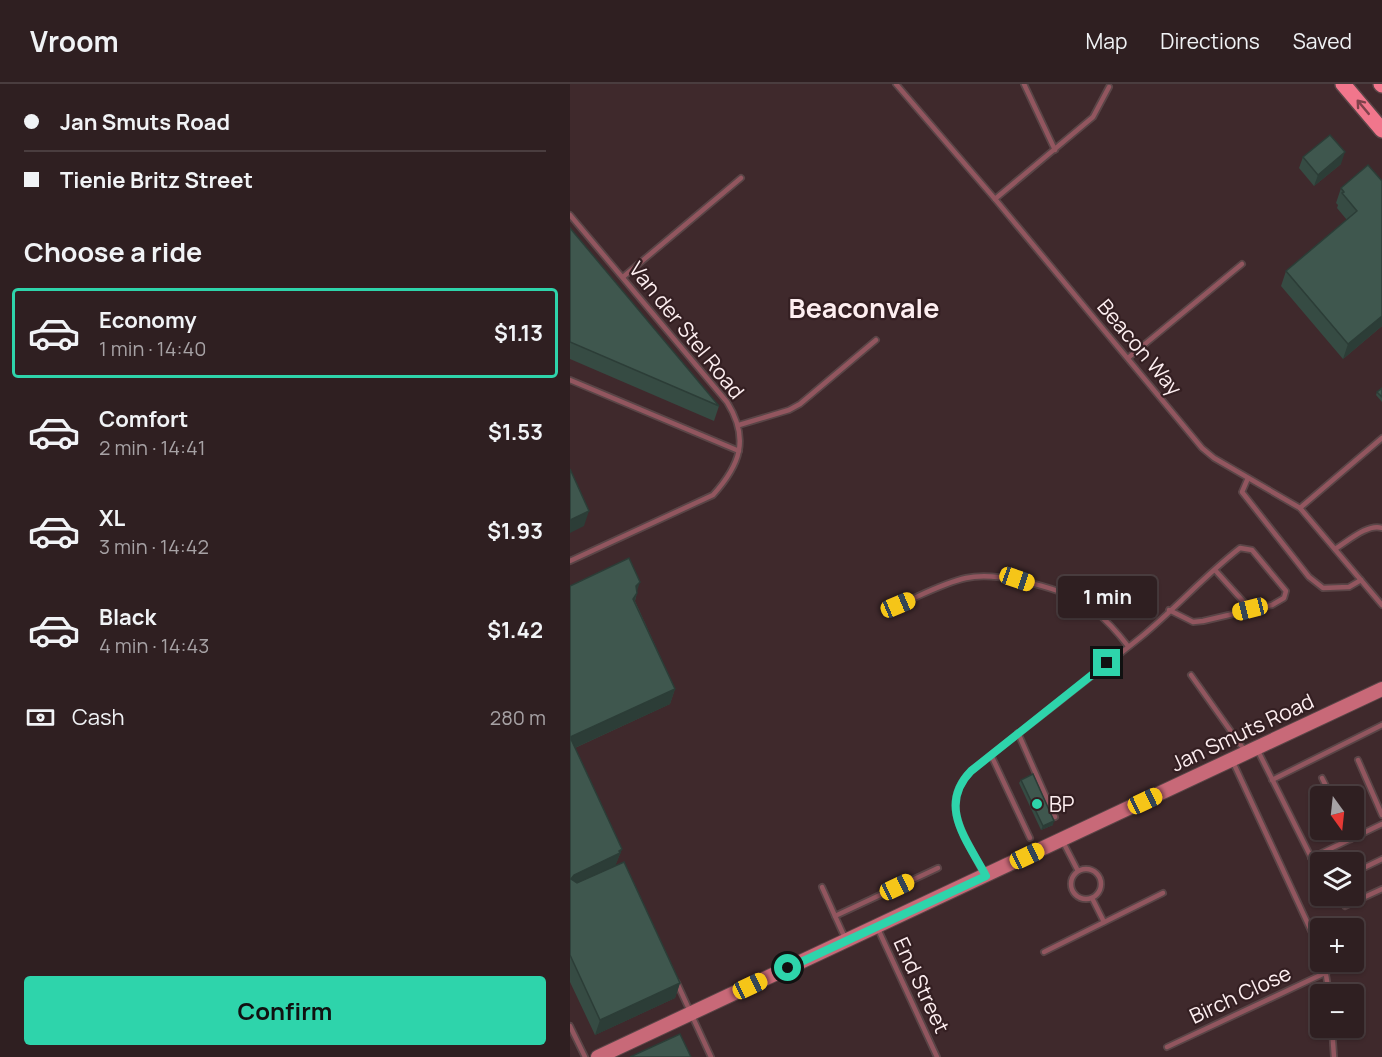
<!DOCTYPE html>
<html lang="en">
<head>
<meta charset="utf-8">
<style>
  body { margin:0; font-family:Manrope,sans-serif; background:#3b2c2e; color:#f1f3f6; height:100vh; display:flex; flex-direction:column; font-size:22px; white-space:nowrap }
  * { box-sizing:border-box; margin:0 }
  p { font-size:20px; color:#a7a2a5 }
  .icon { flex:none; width:33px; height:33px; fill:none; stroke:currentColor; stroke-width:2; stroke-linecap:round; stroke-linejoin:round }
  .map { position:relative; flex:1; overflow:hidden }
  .side { display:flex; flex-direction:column; background:#2f1f21; width:570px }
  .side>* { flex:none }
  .banner { display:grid; align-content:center; height:132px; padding:0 24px; background:#2f1f21 }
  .needle { width:39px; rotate:165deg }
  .fabs { position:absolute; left:740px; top:702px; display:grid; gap:12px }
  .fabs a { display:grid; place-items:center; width:54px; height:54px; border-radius:6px; background:#2f1f21; box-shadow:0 2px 4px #0004,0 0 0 2px #4a3d3f; font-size:30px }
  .end { position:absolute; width:27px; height:27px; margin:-14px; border:8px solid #2ed4ab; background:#111; box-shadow:0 0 0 3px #111 }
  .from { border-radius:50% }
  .bubble { position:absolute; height:42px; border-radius:6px; background:#2f1f21; box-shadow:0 2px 4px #0004,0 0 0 2px #4a3d3f; font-size:20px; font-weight:700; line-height:42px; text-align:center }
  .car { position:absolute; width:18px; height:36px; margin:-18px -9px; border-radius:8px; box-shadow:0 0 4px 2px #0007; background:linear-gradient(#f5c518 24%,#345 0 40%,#f5c518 0 76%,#345 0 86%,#f5c518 0) }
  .banner b { display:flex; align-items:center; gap:21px; height:57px; font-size:22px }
  .banner b+b { border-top:2px solid #4a3d3f }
  .banner i { width:15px; height:15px; background:#f1f3f6 }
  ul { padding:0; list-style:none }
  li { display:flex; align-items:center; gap:18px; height:90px; margin:0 12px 9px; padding:0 12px; border:3px solid transparent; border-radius:6px }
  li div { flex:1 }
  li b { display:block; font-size:22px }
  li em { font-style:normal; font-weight:700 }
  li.selected { border-color:#2ed4ab }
  li>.icon { width:54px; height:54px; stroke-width:1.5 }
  h2 { padding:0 24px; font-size:27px; line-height:72px }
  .pay { display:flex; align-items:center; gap:15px; height:66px; padding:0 24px; font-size:22px }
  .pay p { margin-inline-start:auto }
  .primary-button { display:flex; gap:12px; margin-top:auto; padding:12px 24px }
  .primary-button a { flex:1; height:69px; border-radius:6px; background:#2ed4ab; color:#111; font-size:24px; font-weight:700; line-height:69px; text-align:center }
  header { display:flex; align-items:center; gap:36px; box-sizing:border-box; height:84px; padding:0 30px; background:#2f1f21; border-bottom:2px solid #4a3d3f }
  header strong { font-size:28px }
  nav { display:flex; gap:33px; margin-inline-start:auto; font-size:21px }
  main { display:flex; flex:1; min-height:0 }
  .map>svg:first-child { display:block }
</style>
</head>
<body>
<header>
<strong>Vroom</strong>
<nav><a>Map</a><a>Directions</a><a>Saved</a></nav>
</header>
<main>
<section class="side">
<div class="banner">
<b><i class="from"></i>Jan Smuts Road</b>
<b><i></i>Tienie Britz Street</b>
</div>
<h2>Choose a ride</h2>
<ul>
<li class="selected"><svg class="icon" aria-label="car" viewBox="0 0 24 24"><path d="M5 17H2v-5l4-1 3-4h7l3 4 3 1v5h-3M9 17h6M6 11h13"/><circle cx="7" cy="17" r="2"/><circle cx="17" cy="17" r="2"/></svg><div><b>Economy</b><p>1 min · 14:40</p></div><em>$1.13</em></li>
<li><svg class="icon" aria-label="car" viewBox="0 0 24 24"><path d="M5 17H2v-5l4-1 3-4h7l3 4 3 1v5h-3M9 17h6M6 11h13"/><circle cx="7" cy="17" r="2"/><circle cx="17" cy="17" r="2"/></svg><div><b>Comfort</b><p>2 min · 14:41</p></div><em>$1.53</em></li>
<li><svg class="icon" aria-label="car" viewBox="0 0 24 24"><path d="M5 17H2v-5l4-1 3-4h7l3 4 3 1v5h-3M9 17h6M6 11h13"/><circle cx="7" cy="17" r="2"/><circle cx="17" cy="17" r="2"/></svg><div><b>XL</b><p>3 min · 14:42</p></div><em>$1.93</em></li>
<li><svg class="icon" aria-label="car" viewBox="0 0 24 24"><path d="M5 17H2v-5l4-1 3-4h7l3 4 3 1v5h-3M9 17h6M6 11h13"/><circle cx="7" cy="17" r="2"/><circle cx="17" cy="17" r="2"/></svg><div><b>Black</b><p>4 min · 14:43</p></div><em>$1.42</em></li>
</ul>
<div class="pay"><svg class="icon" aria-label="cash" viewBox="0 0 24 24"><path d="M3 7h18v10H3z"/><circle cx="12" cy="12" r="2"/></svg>Cash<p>280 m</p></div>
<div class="primary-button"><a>Confirm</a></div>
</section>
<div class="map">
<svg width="812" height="973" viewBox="0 0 812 973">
  <rect width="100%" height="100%" fill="#3f292c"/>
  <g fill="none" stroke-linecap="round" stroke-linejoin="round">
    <g stroke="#5a4547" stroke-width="8">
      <g id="lane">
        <polyline points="326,0 425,115 632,364 644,374 730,424 812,521"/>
        <polyline points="454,0 485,66"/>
        <polyline points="425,115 523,33 539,3"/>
        <path d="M 0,131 L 157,318 C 180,355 170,381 143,411 L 0,477"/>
        <polyline points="53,193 171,94"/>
        <polyline points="558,274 672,180"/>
        <polyline points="0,296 169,367"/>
        <polyline points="169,341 219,326 230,320 306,256"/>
        <polyline points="678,394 672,408 739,493 753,504 779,503 791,496"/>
        <polyline points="730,424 812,354"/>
        <path d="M 765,465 C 777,458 798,439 812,444"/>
        <polyline points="645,486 680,525"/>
        <path d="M 328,521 C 350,512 373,499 396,494 C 428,487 498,505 523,525 C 536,536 548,549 558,562"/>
        <polyline points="621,591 675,667"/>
        <polyline points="448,649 485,733"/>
        <polyline points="687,665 750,791"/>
        <polyline points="421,671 460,754"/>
        <polyline points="788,676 812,731"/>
        <polyline points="663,678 750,866"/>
        <polyline points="752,694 761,712"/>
        <polyline points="702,696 812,641"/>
        <polyline points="777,746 781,755"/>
        <polyline points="492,756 508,787"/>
        <polyline points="741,774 812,740"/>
        <circle cx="516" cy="800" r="15"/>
        <polyline points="783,789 812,775"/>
        <path d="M 414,790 C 397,754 367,721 401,687 C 457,642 515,598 571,553 C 605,525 635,491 670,464 L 682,466 L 716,507 L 714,514 L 702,521 L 633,537 L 623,538 L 599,526"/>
        <polyline points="252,803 265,832"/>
        <polyline points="522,814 534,838"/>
        <polyline points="775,822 812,805"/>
        <polyline points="308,845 367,973"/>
        <polyline points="275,854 265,832 368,784"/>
        <polyline points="474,868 593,809"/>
        <polyline points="754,878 759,910"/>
        <polyline points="107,899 141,973"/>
        <polyline points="0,942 15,973"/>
        <polyline points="762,944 764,973"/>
        <polyline points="597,963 757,888"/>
      </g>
    </g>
    <g stroke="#5a4547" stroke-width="16">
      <polyline id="secondary" points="28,973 812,605"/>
    </g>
    <g stroke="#5a4547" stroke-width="18">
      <g id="primary">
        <polyline points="773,0 812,46"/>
        <polyline points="811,0 812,1"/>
      </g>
    </g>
    <use href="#lane" stroke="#92565f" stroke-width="4.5"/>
    <use href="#secondary" stroke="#c86978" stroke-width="14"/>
    <use href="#primary" stroke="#f1768c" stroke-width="15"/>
  </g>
  <g fill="#364b43">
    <polygon points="733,73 771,80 744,102 729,84"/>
    <polygon points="798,81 812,242 773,275 711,202 716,187 777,136 767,124 768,121 766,119 771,104"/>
    <polygon points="0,144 149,322 144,337 0,275"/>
    <polygon points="812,304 812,318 806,311 807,308"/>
    <polygon points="0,502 67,507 67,509 65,517 105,605 100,620 5,664 52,765 45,782 110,899 105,914 25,951 0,898"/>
    <polygon points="451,696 483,741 471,746 449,699"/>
  </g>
  <g fill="#2c3d37">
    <polygon points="775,68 771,80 744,102 748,91"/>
    <polygon points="812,232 812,242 773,275 778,260"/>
    <polygon points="19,427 14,442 0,449 0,436"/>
    <polygon points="70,498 65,513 67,509 62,524 66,502"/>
    <polygon points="105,605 100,620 0,666 0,653"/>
    <polygon points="484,737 483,741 471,746 473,742"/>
    <polygon points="52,765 44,785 0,805 0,798 4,791"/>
    <polygon points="110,899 105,914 25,951 30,936"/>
  </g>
  <g fill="#3f574e" stroke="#2c3d37" stroke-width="1.5">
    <polygon points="760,51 775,68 748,91 733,73"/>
    <polygon points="798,81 812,97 812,232 778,260 716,187 787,127 772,109 774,108 771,104"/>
    <polygon points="0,144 149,322 0,258"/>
    <polygon points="812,304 812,313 807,308"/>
    <polygon points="0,385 19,427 0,436"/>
    <polygon points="59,474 70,498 66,502 67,509 63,515 105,605 0,653 52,765 49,767 50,769 4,791 1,795 7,799 54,778 110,899 30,936 0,871 0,502"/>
    <polygon points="463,690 484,737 473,742 451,696"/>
    <polygon points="110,950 121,973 60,973"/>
  </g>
  <defs><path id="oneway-shaft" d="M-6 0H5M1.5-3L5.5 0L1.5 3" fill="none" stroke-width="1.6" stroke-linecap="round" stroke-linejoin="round" transform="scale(1.5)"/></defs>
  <use stroke="#80424c" href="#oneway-shaft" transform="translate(793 23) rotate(-130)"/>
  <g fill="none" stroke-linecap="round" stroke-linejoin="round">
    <path stroke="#2ed4ab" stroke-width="8" d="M 218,884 L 416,792 C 397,756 367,722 401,687 L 537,579"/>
  </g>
  <circle fill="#2ed4ab" stroke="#341f22" stroke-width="2" cx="467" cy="720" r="6"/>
  <g text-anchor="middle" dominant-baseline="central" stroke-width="4.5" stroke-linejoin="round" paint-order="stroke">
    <g font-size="21" fill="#fdeef0" stroke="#341f22">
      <text transform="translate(117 246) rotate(51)">Van der Stel Road</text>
      <text transform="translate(570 263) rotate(50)">Beacon Way</text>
      <text transform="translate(672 648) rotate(-25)">Jan Smuts Road</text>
      <text transform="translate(352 901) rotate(65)">End Street</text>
      <text transform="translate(670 910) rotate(-25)">Birch Close</text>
    </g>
    <g font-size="21" fill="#fdeef0" stroke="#341f22" text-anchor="start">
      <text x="479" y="720">BP</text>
    </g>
    <g font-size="27" font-weight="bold" fill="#fdeef0" stroke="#341f22">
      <text x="294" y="223">Beaconvale</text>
    </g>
  </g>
</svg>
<div class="fabs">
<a><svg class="needle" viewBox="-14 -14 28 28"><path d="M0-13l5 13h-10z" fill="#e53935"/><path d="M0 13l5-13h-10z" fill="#a7a2a5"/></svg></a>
<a><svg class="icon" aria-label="layers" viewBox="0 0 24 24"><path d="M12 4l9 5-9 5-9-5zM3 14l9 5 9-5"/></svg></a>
<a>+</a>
<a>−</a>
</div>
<i class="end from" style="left:218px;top:884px"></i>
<i class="end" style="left:537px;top:579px"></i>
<div class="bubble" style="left:488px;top:492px;width:99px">1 min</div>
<i class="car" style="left:447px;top:495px;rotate:109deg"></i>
<i class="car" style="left:328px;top:521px;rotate:67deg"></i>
<i class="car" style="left:680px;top:525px;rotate:256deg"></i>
<i class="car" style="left:575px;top:717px;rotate:65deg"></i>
<i class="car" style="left:457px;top:772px;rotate:65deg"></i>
<i class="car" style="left:327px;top:803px;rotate:65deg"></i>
<i class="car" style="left:180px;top:902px;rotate:65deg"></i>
</div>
</main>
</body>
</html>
